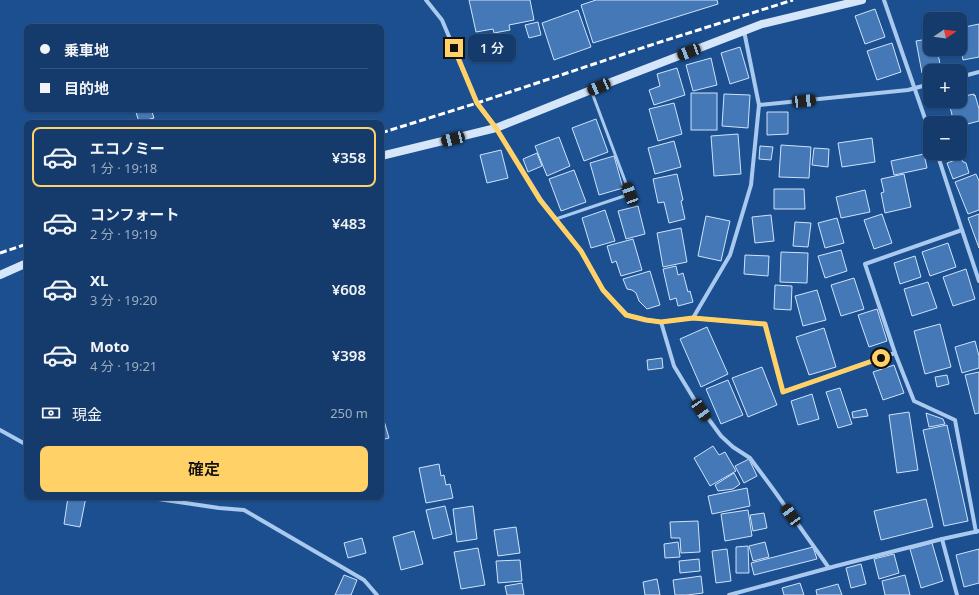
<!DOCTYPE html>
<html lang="ja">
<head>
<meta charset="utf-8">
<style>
  body { margin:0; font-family:"Noto Sans","Noto Sans JP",sans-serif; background:#1d4271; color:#f1f3f6; height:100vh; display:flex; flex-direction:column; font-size:15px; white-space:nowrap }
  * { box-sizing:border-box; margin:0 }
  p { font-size:13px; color:#9dadc1 }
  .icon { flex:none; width:22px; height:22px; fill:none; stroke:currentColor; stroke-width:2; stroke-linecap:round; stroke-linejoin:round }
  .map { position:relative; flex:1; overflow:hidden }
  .details { position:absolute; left:24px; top:120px; width:360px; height:380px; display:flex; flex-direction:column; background:#143b6b; border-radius:8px; box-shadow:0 1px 3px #0004,0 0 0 1px #33557e }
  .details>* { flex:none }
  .guide { position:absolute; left:24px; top:24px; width:360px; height:88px; border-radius:8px; box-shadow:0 1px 3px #0004,0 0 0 1px #33557e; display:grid; align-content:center; height:88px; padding:0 16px; background:#143b6b }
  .needle { width:26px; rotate:77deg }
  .fabs { position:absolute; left:923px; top:12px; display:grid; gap:8px }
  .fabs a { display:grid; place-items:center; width:44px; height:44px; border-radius:8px; background:#143b6b; box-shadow:0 1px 3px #0004,0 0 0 1px #33557e; font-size:20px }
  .end { position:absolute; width:18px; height:18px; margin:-9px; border:5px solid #ffd166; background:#111; box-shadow:0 0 0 2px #111 }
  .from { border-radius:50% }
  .bubble { position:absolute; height:28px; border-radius:8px; background:#143b6b; box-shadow:0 1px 3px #0004,0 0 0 1px #33557e; font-size:13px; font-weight:600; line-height:28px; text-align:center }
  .car { position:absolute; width:12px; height:24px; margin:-12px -6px; border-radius:5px; box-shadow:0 0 3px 1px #0007; background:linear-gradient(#222 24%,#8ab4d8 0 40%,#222 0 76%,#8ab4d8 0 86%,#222 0) }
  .guide b { display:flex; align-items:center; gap:14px; height:38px; font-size:15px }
  .guide b+b { border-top:1px solid #33557e }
  .guide i { width:10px; height:10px; background:#f1f3f6 }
  ul { padding:7px 0 0; list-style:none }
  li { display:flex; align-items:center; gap:12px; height:60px; margin:0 8px 6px; padding:0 8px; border:2px solid transparent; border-radius:8px }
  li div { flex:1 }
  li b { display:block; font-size:15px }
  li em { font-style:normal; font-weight:600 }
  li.current { border-color:#ffd166 }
  li>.icon { width:36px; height:36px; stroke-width:1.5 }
  .pay { display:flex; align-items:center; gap:10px; height:44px; padding:0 16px; font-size:15px }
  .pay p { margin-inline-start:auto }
  .primary-button { display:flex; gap:8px; margin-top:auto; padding:8px 16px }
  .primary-button a { flex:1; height:46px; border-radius:8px; background:#ffd166; color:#111; font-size:16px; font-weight:600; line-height:46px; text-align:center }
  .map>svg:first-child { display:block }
</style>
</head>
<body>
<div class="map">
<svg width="979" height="595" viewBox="0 0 979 595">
  <rect width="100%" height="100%" fill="#1b4f8f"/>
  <g fill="#4478b7" stroke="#cfe3fa">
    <polygon points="469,0 530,0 534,20 509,25 510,30 494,33 493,29 476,32"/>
    <polygon points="596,0 717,0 718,4 593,43 581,5"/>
    <polygon points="875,9 885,37 865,44 855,16"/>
    <polygon points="578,10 591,47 554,60 542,23"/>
    <polygon points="538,22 541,35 529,38 525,25"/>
    <polygon points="979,24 979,57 963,60 960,44 960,28"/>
    <polygon points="928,39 930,49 937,49 941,69 922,73 916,41"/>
    <polygon points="892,43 901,72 877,80 867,51"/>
    <polygon points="740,47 749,78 730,84 721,53"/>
    <polygon points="711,58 717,85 693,91 686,65"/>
    <polygon points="677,68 685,95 654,105 649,90 660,86 657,74"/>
    <rect x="691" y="93" width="26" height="37"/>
    <polygon points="724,94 750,95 748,128 722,126"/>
    <polygon points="974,94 974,96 975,95 979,109 979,121 960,126 960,123 954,123 949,103 951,103 951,101 960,101 960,97"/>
    <polygon points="674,103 682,134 658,141 649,109"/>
    <polygon points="135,109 151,109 154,118 139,122"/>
    <polygon points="767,112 788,112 788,134 767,135"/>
    <polygon points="596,119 608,152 584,161 572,128"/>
    <polygon points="738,134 741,174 714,176 711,136"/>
    <polygon points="559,137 570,166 547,176 535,146"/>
    <polygon points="872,138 875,162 842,167 838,143"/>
    <polygon points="674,141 681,167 655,174 648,148"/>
    <polygon points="781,145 811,147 809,178 779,177"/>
    <polygon points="760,146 773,147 771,160 759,159"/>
    <polygon points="814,148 829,149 828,167 812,165"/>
    <polygon points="501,150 508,178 487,183 480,155"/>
    <polygon points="537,153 542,166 528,172 523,159"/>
    <polygon points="924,154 927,168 894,175 891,161"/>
    <polygon points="614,156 623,188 599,195 590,163"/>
    <polygon points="961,158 963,162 964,162 966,163 969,173 953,179 947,163"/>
    <polygon points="574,170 586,202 561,211 549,179"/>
    <polygon points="677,174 683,200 681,201 685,219 669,223 664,202 658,203 653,179"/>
    <polygon points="904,174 911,207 885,213 881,193 884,192 881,179"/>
    <polygon points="976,174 979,181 979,210 968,214 955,182"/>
    <polygon points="774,189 804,189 805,209 774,209"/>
    <polygon points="865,190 870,212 841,218 836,197"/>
    <polygon points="638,206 645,234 626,239 618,211"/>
    <polygon points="605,210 615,241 591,248 582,218"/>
    <polygon points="882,214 892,243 874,249 864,220"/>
    <polygon points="979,214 979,248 968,218"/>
    <polygon points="771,215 774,241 755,243 752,217"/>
    <polygon points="706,216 730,221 721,261 698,256"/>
    <polygon points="837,218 844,243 825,248 818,223"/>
    <polygon points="795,222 811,223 808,247 793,246"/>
    <polygon points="681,228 687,262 663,267 657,233"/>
    <polygon points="633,239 642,270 621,276 616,261 612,263 607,246"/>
    <polygon points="948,243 956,267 930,276 922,252"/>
    <polygon points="841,250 847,271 825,278 818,256"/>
    <polygon points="781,252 808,253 807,283 780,282"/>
    <polygon points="745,255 769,256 768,276 744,274"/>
    <polygon points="915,256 921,277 900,284 894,263"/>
    <polygon points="676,266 678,275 683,273 688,292 690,291 693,302 678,306 676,298 670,300 663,269"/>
    <polygon points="966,269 975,299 953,306 943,277"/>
    <polygon points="650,271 660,305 647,309 639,301 636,293 632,290 627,289 623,279"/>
    <polygon points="854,278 864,309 841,316 831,285"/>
    <polygon points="928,282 937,308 912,316 904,289"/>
    <polygon points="775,285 792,286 791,310 774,309"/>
    <polygon points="817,290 826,320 803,326 795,296"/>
    <polygon points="877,309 887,341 869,347 858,315"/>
    <polygon points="940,324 951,367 925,374 914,331"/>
    <polygon points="707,327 728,374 701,387 680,339"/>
    <polygon points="824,328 836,367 809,375 796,337"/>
    <polygon points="975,341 979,356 979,368 962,373 955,347"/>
    <polygon points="662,358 663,368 648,370 647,360"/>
    <polygon points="894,365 904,393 883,400 873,372"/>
    <polygon points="762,367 777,405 748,417 732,378"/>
    <polygon points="979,372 979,413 975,414 965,375"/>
    <polygon points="947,375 949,384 937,387 935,377"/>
    <polygon points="728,380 743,415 721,424 706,389"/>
    <polygon points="840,388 852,424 838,428 826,392"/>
    <polygon points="812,394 819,419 798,425 791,401"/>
    <polygon points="866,409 868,416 853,418 852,412"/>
    <polygon points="381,410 389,438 381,440"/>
    <polygon points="909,412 918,470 897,473 889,415"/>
    <polygon points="926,413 943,419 945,424 929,427"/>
    <polygon points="947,425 968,521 944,526 923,430"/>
    <polygon points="713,446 719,455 725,452 736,471 710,486 694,458"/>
    <polygon points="749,459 757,476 744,483 735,466"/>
    <polygon points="439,464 441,476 444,475 446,485 450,484 453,498 426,503 419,468"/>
    <polygon points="734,473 740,484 733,489 718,491 715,485"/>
    <polygon points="747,488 750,506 712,514 708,496"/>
    <polygon points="68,497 86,497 80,527 64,524"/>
    <polygon points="926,499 933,527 881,540 874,511"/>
    <polygon points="445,506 452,534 433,539 426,510"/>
    <polygon points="473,506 477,539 457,542 453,509"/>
    <polygon points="748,510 752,536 725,541 721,514"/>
    <polygon points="764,513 767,528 753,531 750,515"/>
    <polygon points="698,521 700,552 681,553 680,538 671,538 670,522"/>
    <polygon points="516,527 520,553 498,556 494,530"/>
    <polygon points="414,531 423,564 401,570 393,537"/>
    <polygon points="362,538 366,553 348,558 344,543"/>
    <polygon points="678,542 680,557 665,558 664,544"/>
    <polygon points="765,542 769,557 753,561 749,546"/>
    <polygon points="932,543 943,581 921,588 910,549"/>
    <polygon points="748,546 749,573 736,573 736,547"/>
    <polygon points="813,547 817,559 754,575 751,563"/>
    <polygon points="478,548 485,585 461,589 454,552"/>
    <polygon points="727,549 731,581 716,583 712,551"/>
    <polygon points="979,549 979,583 964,587 956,555"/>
    <polygon points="894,554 899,573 879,579 874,559"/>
    <polygon points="699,559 700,571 680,573 679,561"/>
    <polygon points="520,560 522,581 498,583 496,561"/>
    <polygon points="861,564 866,584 851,588 846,568"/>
    <polygon points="344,575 357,580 351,595 335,595"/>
    <polygon points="905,575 910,595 885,595 882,581"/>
    <polygon points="701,576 703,593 687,595 675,595 673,580"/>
    <polygon points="657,579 660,595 645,595 643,582"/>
    <polygon points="522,583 524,595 507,595 505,586"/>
    <polygon points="800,583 804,595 784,595 782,588"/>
    <polygon points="838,584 842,595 817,595 816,590"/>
  </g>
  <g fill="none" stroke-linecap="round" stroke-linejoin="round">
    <polyline stroke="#a9c9ee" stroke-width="3" points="556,219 630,194 591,90"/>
    <g stroke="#a9c9ee" stroke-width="4">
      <polyline points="426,0 442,20 477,103 496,128 541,200 581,251 603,290 627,315 646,320 661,322 674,366 694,399 721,436 733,447 750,458 773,489 829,568"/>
      <polyline points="884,0 930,133"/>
      <polyline points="744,31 759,105 908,90 930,84"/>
      <polyline points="960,77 979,72"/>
      <polyline points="937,153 962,230"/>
      <polyline points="693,318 765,324 783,392 895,353 914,401 955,420 976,532"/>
      <polyline points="661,322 693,318 730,255 751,185 759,105"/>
      <polyline points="895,353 865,264 962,230 979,281"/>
      <polyline points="0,430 27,445"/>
      <polyline points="145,497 219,508 244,510 364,580 377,595"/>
      <polyline points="942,539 957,595"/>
      <polyline points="729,595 836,566 942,539 979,531"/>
    </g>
    <g stroke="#d6e6fa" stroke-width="8">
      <polyline points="381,156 496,128 606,84 762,24 862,0"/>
      <polyline points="0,275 27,263"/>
    </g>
    <g stroke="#fff" stroke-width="3" stroke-dasharray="7 3" stroke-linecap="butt">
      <polyline points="381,133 477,103 654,44 793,0"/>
      <polyline points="0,253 27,244"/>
    </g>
  </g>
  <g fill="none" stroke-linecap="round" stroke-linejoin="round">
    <polyline stroke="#ffd166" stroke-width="5" points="454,48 477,103 496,128 540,200 581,251 603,290 626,315 646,320 661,322 693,318 765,324 783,392 881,358"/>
  </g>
</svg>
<div class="fabs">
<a><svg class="needle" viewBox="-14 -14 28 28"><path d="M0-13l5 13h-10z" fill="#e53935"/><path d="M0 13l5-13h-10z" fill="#9dadc1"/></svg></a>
<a>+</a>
<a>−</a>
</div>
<i class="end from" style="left:881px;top:358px"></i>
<i class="end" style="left:454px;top:48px"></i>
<div class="bubble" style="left:468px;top:34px;width:48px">1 分</div>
<i class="car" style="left:689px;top:52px;rotate:249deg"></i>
<i class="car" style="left:599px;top:87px;rotate:247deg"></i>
<i class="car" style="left:804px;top:101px;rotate:84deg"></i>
<i class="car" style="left:453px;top:139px;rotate:256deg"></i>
<i class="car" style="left:630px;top:194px;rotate:340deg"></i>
<i class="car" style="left:701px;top:410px;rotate:145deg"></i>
<i class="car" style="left:791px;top:515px;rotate:324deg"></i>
<div class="guide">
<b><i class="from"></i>乗車地</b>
<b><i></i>目的地</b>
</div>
<section class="details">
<ul>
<li class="current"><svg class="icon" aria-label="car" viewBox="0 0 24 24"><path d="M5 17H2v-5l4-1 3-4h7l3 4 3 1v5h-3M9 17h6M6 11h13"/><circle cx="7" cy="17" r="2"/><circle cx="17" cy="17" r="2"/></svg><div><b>エコノミー</b><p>1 分 · 19:18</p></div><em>¥358</em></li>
<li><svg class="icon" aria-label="car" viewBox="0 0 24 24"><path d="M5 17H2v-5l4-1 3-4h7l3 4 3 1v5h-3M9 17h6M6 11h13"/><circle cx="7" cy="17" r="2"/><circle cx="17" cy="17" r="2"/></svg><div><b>コンフォート</b><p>2 分 · 19:19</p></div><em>¥483</em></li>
<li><svg class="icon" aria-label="car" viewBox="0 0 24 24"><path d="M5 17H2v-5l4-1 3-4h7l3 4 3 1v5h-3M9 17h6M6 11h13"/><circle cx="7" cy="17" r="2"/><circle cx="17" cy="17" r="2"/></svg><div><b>XL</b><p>3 分 · 19:20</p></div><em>¥608</em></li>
<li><svg class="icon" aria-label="car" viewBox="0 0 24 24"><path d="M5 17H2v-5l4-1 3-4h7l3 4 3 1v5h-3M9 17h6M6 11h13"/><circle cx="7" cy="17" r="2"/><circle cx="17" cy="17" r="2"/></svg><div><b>Moto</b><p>4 分 · 19:21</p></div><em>¥398</em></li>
</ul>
<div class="pay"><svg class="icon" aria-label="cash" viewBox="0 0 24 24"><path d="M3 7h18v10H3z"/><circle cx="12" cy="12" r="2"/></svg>現金<p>250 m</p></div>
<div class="primary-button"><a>確定</a></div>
</section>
</div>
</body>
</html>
